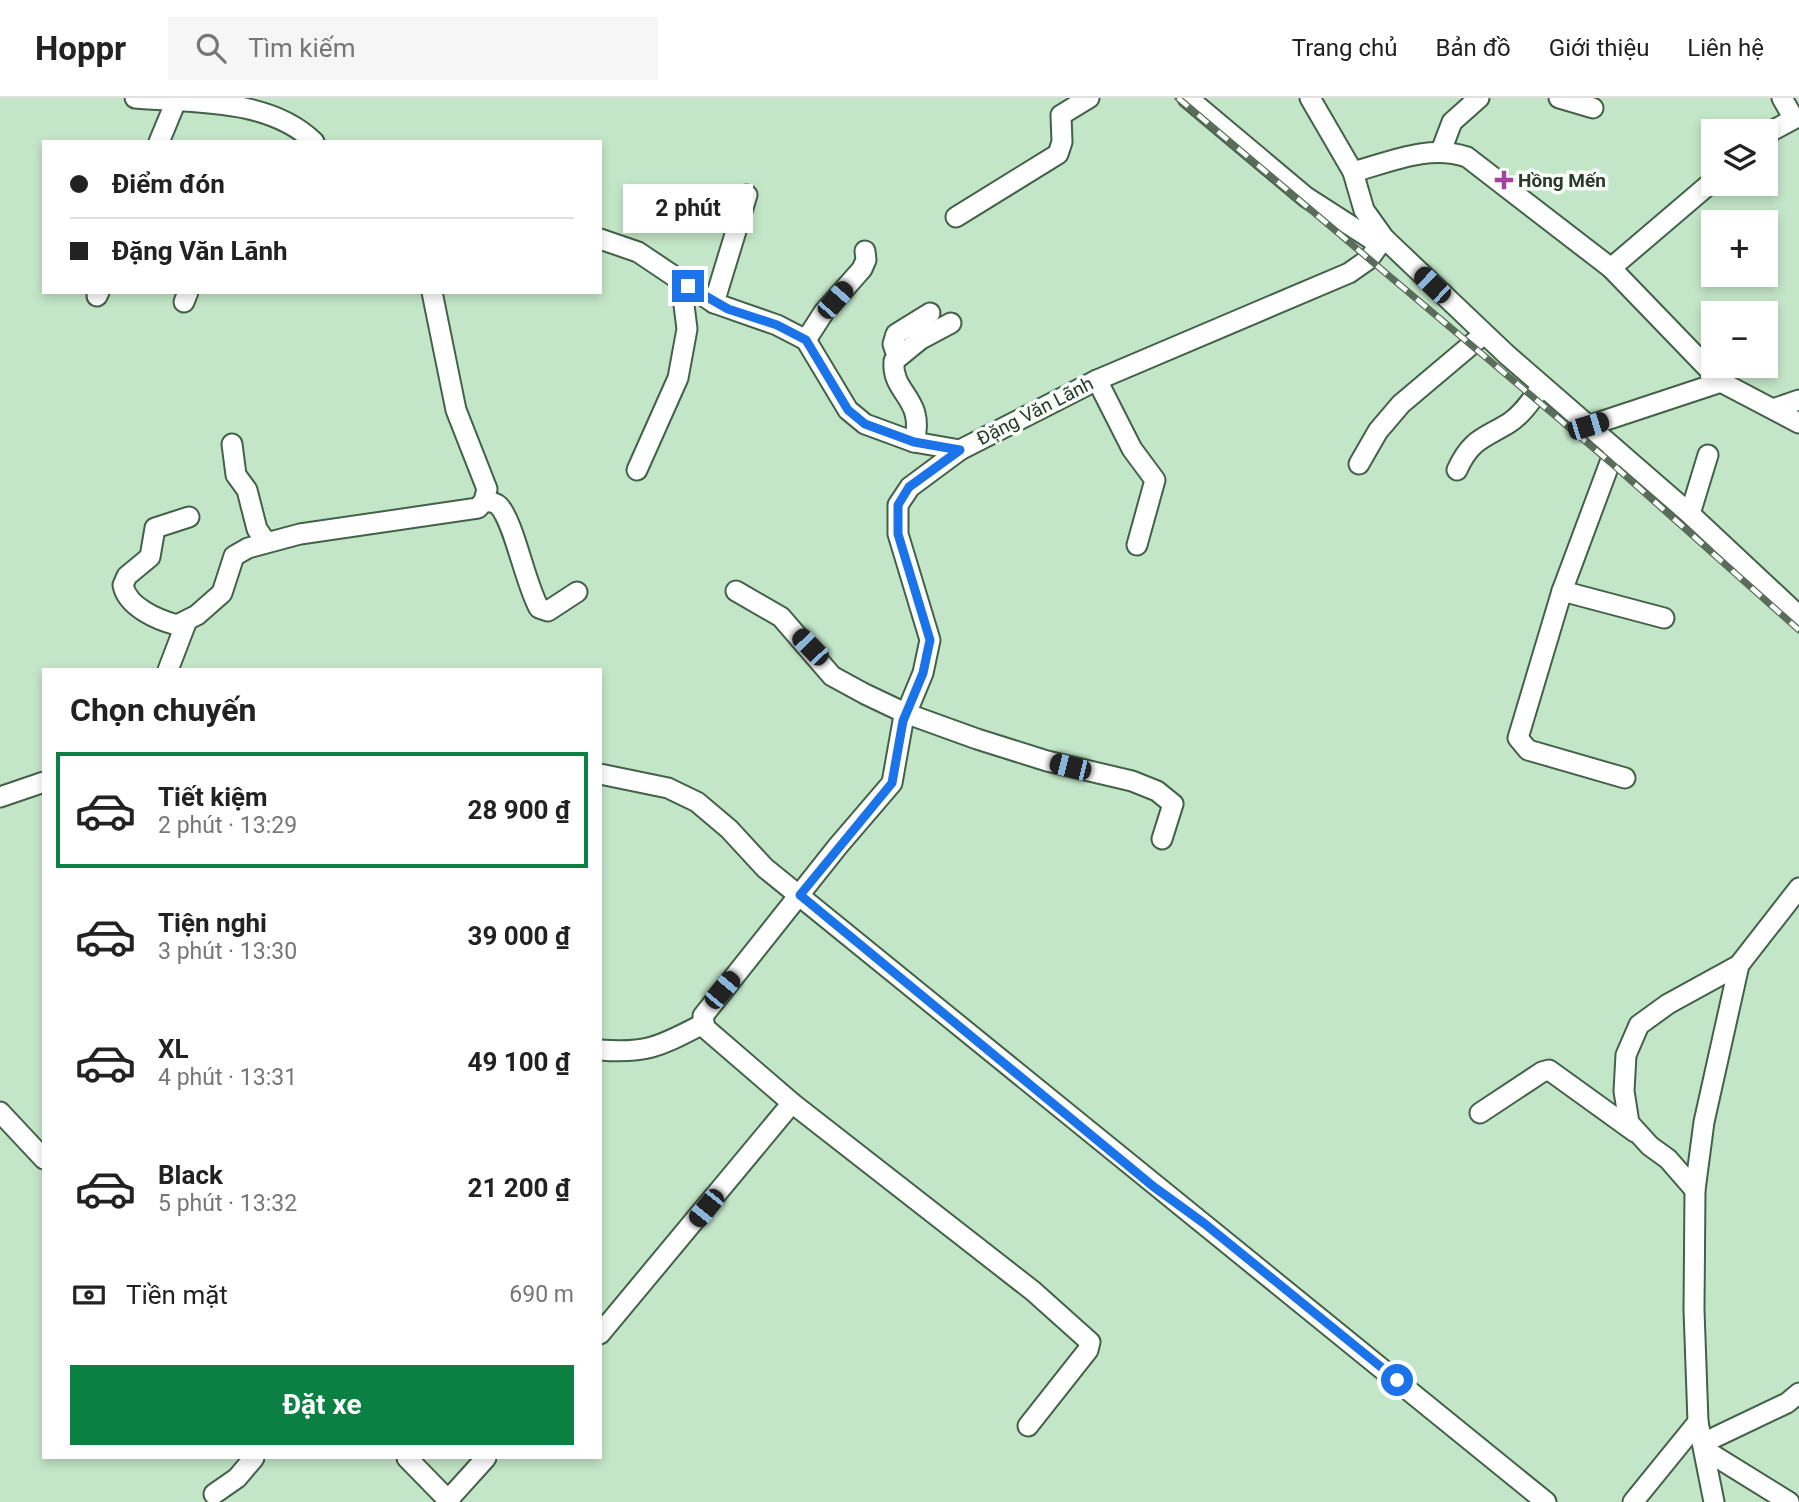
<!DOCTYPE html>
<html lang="vi">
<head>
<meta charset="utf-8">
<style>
  body { margin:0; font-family:Roboto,sans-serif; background:#f6f6f6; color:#222; height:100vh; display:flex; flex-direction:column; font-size:26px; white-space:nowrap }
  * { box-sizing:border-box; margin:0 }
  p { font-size:23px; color:#767676 }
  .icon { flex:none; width:38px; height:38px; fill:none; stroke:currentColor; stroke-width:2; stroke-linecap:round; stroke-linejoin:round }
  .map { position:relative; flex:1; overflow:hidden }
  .details { position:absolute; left:42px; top:570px; width:560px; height:791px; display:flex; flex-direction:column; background:#fff; border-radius:0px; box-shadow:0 4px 10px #0003 }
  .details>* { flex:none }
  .hud { position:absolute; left:42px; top:42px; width:560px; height:154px; border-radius:0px; box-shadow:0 4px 10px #0003; display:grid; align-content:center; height:154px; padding:0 28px; background:#fff }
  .tools { position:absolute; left:1701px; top:21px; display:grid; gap:14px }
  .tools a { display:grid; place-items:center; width:77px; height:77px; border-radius:0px; background:#fff; box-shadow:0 4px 10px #0003; font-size:35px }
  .end { position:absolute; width:32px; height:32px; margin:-16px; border:9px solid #1a73e8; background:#fff; box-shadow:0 0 0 4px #fff }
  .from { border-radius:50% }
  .bubble { position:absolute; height:49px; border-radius:0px; background:#fff; box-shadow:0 4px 10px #0003; font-size:23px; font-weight:700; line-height:49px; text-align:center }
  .car { position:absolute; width:21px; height:42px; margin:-21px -10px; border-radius:9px; box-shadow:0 0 5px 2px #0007; background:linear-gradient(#222 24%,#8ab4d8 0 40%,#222 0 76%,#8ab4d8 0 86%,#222 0) }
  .hud b { display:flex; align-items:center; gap:24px; height:66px; font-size:26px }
  .hud b+b { border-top:2px solid #e0e0e0 }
  .hud i { width:18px; height:18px; background:#222 }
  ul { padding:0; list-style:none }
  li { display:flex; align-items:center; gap:21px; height:116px; margin:0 14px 10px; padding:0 14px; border:4px solid transparent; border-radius:0px }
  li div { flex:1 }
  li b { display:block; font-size:26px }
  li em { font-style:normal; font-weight:700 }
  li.selected { border-color:#0b8043 }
  li>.icon { width:63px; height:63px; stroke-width:1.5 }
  h2 { padding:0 28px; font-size:32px; line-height:84px }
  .pay { display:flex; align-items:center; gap:18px; height:77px; padding:0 28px; font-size:26px }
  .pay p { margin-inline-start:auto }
  .button { display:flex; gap:14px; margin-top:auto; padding:14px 28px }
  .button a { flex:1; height:80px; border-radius:0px; background:#0b8043; color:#fff; font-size:28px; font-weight:700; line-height:80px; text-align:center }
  header { display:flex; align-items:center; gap:42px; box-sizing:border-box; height:98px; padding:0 35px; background:#fff; border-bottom:2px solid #e0e0e0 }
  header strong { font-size:33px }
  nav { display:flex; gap:38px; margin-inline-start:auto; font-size:24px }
  .search { width:490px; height:63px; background:#f6f6f6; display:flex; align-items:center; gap:18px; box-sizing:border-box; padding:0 24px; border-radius:0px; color:#767676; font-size:26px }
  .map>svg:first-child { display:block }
</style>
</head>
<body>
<header>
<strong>Hoppr</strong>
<div class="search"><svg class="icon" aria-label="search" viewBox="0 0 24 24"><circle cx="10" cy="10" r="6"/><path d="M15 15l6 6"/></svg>Tìm kiếm</div>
<nav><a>Trang chủ</a><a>Bản đồ</a><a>Giới thiệu</a><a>Liên hệ</a></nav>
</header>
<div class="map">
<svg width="1799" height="1404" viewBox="0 0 1799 1404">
  <rect width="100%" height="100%" fill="#c4e6c8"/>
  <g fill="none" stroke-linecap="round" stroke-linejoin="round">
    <g stroke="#436148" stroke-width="23">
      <g id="minor">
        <path d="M 135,0 C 193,5 270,0 314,44"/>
        <polyline points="1188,0 1306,99 1379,146"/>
        <path d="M 1310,0 L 1353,74 C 1390,64 1429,46 1467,59 L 1611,170 L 1721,284 L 1799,325"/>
        <polyline points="1559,0 1593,10"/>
        <polyline points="1766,36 1794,21 1782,0"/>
        <polyline points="159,44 176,3"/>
        <polyline points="1441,53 1452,24 1479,0"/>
        <polyline points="1353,74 1364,112 1384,140 1506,256 1690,416 1799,518"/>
        <polyline points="956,119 1058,56 1062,44 1061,17 1089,0"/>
        <polyline points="600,141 638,154 714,205 777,227 806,242 848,312 865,326 914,344 960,352 1097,282 1349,175 1369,161 1384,140"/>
        <polyline points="1611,170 1713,83"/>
        <polyline points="97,198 99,194"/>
        <polyline points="184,204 188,194"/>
        <polyline points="714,205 747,97"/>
        <polyline points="806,242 824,214 862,171 866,162 865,153"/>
        <polyline points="897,258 893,246 896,236 930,215"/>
        <polyline points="1097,282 1132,351 1155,382 1137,447"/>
        <polyline points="1773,311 1799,302"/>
        <polyline points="1588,328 1721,284"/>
        <path d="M 914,344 C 926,300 891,296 894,263 L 921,241 L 951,225"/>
        <polyline points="232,346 236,377 247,392 257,431 266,444"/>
        <polyline points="1615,351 1562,493 1518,640 1528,652 1625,680"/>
        <polyline points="1359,366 1378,333 1401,306 1484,236"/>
        <polyline points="637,372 678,280 687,231 684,207 688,188"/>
        <path d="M 1457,372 C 1471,341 1483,341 1509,325 C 1523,316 1532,301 1542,288"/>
        <path d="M 484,403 C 490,404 495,404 499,408 C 514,424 525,485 539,510 L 548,513 L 577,494"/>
        <polyline points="1690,416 1708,357"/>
        <path d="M 189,419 L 155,430 L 150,459 L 127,478 L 123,487 C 127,509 158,522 177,527 L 197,517 L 222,495 L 234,458 L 248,450 L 300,436 L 478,410 L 484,403 L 487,391 L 456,312 L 432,194"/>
        <polyline points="736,493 781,519 832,578 865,596 905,615 977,641 1047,663 1132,683 1157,693 1173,706 1162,741"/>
        <polyline points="1562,493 1664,520"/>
        <polyline points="168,572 186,525"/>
        <polyline points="600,676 668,690 697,704 729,731 765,770 1546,1404"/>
        <polyline points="0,699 44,684"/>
        <path d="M 600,952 C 648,956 662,947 703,926"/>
        <polyline points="792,1005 1033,1193 1090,1244 1088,1252 1028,1328"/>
        <polyline points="0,1014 44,1061"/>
        <polyline points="1480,1015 1542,974 1549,972 1635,1034"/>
        <polyline points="1695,1092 1668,1061 1650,1048 1629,1025 1624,993 1626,957 1639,927 1668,906 1739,867"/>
        <polyline points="600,1236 792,1005 705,930 703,918 838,748 892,685 903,623 923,575 930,542 898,436 898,407 910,389 960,352"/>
        <polyline points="1703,1345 1787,1305 1799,1295"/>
        <polyline points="1705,1352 1789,1404"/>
        <polyline points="407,1360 450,1404"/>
        <polyline points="214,1396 237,1380 254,1360"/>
        <polyline points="448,1402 486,1360"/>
        <polyline points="1633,1404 1698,1324"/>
        <polyline points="1714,1404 1698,1324 1694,1212 1695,1092 1704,1024 1739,867 1799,790"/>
      </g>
    </g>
    <use href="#minor" stroke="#fff" stroke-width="19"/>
    <g stroke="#5a6d5b" stroke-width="7">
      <polyline id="rail" points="1178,0 1610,364 1799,532"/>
    </g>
    <use href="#rail" stroke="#f8fff8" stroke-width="4.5" stroke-dasharray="13" stroke-linecap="butt"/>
  </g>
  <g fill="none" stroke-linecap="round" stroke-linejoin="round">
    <polyline stroke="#1a73e8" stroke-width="9" points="688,188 728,211 777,227 806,242 848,312 865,326 914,344 960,352 909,389 898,407 898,436 930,542 923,575 903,623 892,685 800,797 1154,1089 1205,1126 1397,1282"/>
  </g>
  <path fill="#a640a3" stroke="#f8fff8" stroke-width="2.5" d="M1500.5 71.5h7v7h7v7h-7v7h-7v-7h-7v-7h7z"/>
  <g text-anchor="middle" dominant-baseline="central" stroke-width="7" stroke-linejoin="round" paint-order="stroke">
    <g font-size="19" font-weight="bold" fill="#2b382c" stroke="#f8fff8" text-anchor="start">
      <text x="1518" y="82">Hồng Mến</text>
    </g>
    <g font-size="19" fill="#2b382c" stroke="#f8fff8">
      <text transform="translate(1035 313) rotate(-27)">Đặng Văn Lãnh</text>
    </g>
  </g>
</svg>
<div class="tools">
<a><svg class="icon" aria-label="layers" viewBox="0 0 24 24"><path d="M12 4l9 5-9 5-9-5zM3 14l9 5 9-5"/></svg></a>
<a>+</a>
<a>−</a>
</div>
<i class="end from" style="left:1397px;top:1282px"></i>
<i class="end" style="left:688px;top:188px"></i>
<div class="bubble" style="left:623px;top:86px;width:130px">2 phút</div>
<i class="car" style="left:1432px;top:187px;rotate:314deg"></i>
<i class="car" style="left:835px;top:202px;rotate:41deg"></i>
<i class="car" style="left:1588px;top:328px;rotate:73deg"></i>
<i class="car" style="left:810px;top:549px;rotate:316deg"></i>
<i class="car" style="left:1070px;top:669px;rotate:284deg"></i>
<i class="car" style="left:722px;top:892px;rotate:40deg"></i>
<i class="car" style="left:706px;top:1110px;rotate:219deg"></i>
<div class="hud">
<b><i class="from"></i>Điểm đón</b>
<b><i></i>Đặng Văn Lãnh</b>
</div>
<section class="details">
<h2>Chọn chuyến</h2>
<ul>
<li class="selected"><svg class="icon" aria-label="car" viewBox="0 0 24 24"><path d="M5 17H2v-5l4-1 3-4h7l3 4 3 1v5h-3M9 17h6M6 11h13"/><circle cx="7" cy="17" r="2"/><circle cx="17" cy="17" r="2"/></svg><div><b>Tiết kiệm</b><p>2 phút · 13:29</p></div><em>28 900 ₫</em></li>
<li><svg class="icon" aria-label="car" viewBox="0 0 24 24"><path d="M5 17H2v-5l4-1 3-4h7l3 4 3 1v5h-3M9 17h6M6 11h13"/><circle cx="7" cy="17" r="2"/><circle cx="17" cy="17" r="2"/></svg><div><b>Tiện nghi</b><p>3 phút · 13:30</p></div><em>39 000 ₫</em></li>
<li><svg class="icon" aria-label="car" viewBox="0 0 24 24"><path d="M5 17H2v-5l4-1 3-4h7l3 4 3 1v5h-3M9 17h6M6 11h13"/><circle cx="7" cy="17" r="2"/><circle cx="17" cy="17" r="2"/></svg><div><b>XL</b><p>4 phút · 13:31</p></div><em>49 100 ₫</em></li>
<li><svg class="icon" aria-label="car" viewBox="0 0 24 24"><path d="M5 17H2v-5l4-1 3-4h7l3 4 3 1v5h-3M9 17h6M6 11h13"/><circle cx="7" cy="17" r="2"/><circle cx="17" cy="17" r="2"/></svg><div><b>Black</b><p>5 phút · 13:32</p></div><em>21 200 ₫</em></li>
</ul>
<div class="pay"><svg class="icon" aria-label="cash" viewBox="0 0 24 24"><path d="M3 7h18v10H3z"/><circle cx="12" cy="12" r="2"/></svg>Tiền mặt<p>690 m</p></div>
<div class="button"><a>Đặt xe</a></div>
</section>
</div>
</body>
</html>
